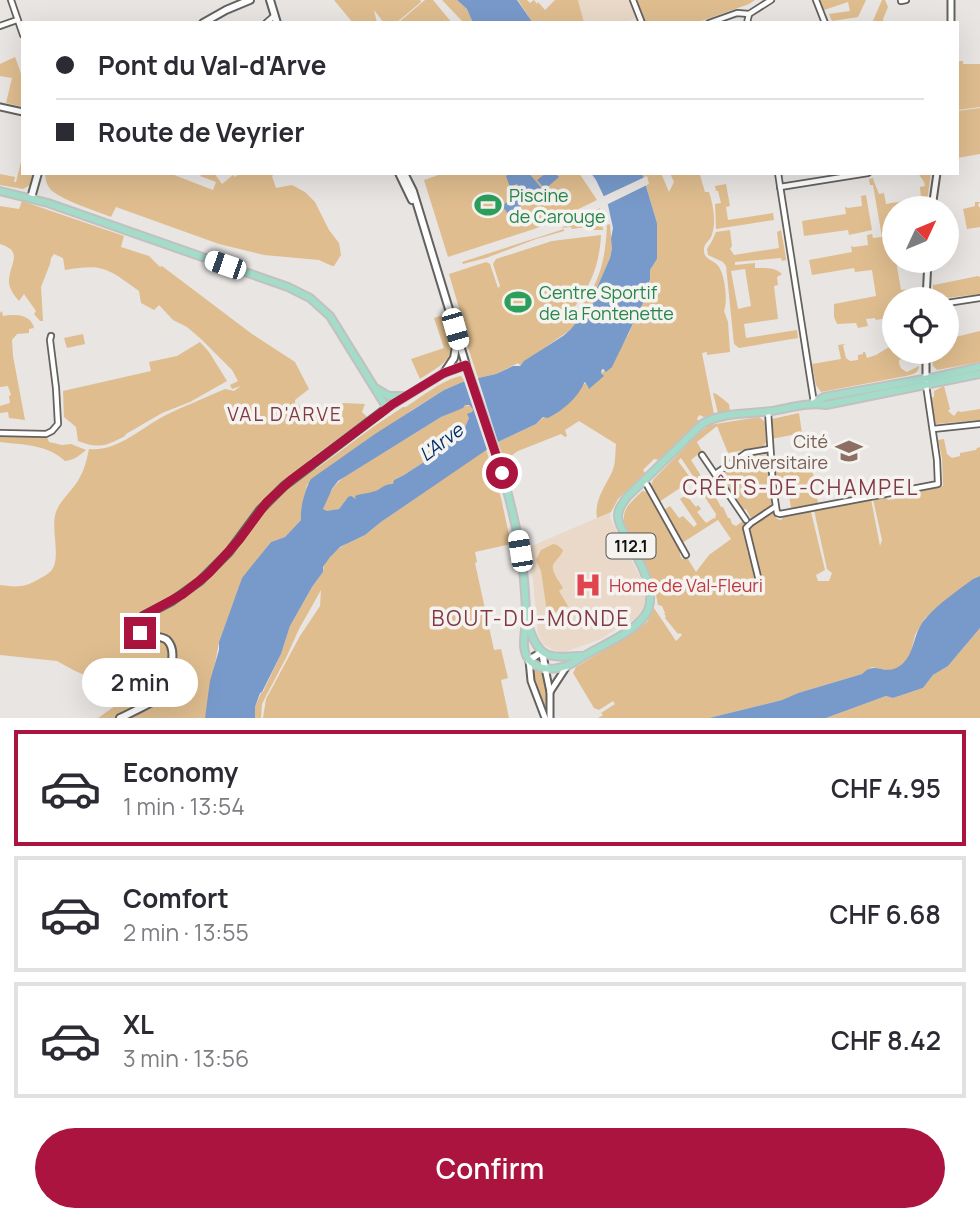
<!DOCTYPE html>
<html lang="en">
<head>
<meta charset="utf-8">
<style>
  body { margin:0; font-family:Manrope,sans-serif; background:#f7f7f7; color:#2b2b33; height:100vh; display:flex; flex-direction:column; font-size:26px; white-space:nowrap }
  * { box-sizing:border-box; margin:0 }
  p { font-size:23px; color:#7c7c81 }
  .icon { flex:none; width:38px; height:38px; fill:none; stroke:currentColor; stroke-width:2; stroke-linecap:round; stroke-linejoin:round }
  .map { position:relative; height:718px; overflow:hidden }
  .panel { display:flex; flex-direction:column; background:#fff; flex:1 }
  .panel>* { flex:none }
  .guide { position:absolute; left:21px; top:21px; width:938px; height:154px; border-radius:0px; box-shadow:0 7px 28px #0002; display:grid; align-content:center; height:154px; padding:0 35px; background:#fff }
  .needle { width:46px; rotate:46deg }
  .controls { position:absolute; left:882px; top:196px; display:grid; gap:14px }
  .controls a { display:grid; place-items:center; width:77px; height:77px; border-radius:50%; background:#fff; box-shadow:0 7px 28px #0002; font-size:35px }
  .end { position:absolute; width:32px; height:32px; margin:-16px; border:9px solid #aa143e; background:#fff; box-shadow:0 0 0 4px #fff }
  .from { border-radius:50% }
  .bubble { position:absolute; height:49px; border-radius:24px; background:#fff; box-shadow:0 7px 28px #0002; font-size:23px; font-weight:600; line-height:49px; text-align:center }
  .car { position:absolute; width:21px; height:42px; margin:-21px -10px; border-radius:9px; box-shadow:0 0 5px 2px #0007; background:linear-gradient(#fff 24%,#345 0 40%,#fff 0 76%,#345 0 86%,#fff 0) }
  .guide b { display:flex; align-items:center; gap:24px; height:66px; font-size:26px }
  .guide b+b { border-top:2px solid #e1e1e2 }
  .guide i { width:18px; height:18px; background:#2b2b33 }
  ul { padding:12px 0 0; list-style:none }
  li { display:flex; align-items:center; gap:21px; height:116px; margin:0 14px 10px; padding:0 21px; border:4px solid #e1e1e2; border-radius:0px }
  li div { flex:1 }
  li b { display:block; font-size:26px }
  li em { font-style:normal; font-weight:600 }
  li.on { border-color:#aa143e }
  li>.icon { width:63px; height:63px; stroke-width:1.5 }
  .button { display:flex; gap:14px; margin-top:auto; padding:14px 35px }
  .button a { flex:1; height:80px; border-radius:42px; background:#aa143e; color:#fff; font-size:28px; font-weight:600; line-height:80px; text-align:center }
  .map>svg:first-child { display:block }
</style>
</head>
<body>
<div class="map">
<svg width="980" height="718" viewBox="0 0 980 718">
  <rect width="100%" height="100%" fill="#e8e5e3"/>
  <g fill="#ead9c8">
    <polygon points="578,0 630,0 637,18 623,23 584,23"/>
    <polygon points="611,512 610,518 641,579 645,591 645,601 642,610 637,617 627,624 621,627 620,626 616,627 616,629 601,639 564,652 553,650 543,644 538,634 533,580 527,548"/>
  </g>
  <g fill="#dfbd8f" fill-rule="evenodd">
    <polygon points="334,0 420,0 421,2 396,23 384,23 374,10 377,23 353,23"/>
    <polygon points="425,0 433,0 452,23 398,23"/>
    <polygon points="442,0 457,0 467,9 473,23 464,23"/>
    <polygon points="518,0 527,0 530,3 534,0 537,4 538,2 545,10 555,0 578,0 584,23 533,23"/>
    <polygon points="636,0 755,0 749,4 696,23 644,23"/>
    <polygon points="820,0 866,0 858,17 832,21 829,14 850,11 848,2 824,10"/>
    <polygon points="882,0 885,0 888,7 883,19 884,23 872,23"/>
    <path d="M 15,57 C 22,75 25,83 21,102 L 23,103 L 23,107 L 6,103 L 12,78 L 0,76 L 0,64 Z"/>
    <polygon points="957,61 963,61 963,64 980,64 980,107 957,110"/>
    <polygon points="980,108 980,154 957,158 957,111"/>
    <polygon points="23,154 23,173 33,173 30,185 23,189 0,185 0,174 15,177 14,182 16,182"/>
    <path d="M 59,173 L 169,173 L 213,190 L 216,182 L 200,176 L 204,173 L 214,173 L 222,184 L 233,175 L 235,177 L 240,173 L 276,173 L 272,176 L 276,188 L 292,185 L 305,192 L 315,202 L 329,230 L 339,243 L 341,255 L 334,266 L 332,266 L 319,260 L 264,255 L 219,244 L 116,207 L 111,217 C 93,210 67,202 52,191 C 47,186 46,181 45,175 Z"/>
    <polygon points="444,173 510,173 506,176 517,184 544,191 529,173 546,173 538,180 559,176 556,173 579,173 597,200 554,221 534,229 448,257 424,180"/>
    <path d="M 642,173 L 661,173 L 669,192 L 674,182 L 670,173 L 706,173 L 700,175 L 705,192 L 709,192 C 713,204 717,224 711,237 C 708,242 703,245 704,251 C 704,260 715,260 719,267 C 725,276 728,301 724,311 L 728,322 L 730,352 L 707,355 L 707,352 L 702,353 L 714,414 L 704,417 L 699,415 L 697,419 L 699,421 L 660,460 L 654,459 L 643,470 L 645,473 L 618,499 L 611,512 L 597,518 C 594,500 605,487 612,472 C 616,464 615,453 616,444 L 579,421 L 565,430 L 567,436 L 565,437 L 561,434 L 518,451 L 508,458 L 516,480 L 511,481 L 498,442 L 536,424 L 583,383 L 586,384 L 588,388 L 603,376 L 601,373 L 604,371 L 606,372 L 628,335 L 643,303 L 650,279 L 650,270 L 657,259 L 657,223 Z"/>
    <path d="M 918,173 L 931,173 L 926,208 L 894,208 L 894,223 L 891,224 L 894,243 L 894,261 L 896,261 L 901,290 L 921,288 L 921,299 L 894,299 L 893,317 L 876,320 L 875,318 L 866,319 L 868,326 L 858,328 L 856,323 L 837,324 L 834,317 L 834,304 L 876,296 L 872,270 L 855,272 L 854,268 L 812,275 L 809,260 L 852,252 L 851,246 L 854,247 L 868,245 L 867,235 L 872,234 L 873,238 L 882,237 L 873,185 L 870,185 L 869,179 L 873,178 C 874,184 877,188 879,194 L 884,193 L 886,204 L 921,198 L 920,187 L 925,186 L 924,182 Z"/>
    <polygon points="726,184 730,206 726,207 728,220 773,213 774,220 716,229 715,204 721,203 718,191 716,191 715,186"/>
    <polygon points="866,195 872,230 849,235 848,230 804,236 802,221 846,214 845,207 848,208 862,206 861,196"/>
    <path d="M 22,201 L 124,236 L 121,247 L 149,256 L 160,267 L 162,266 L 252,334 L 295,362 L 309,389 L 295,400 L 295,403 L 299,405 L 304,417 L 344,403 L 365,404 L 362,412 L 367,417 L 308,461 L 316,469 L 373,427 L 403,407 L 406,407 C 421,397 444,379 461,376 L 465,381 L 444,390 L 412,410 L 307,485 L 303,502 L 301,520 L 285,537 L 271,542 L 242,579 L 219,642 L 205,718 L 98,718 L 135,692 L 142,680 L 128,677 L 89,677 L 75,671 L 57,661 L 0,655 L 0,585 C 15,587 24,588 37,580 C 42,577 47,575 51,571 C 62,558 50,529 56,512 C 61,498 75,489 81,475 C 85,468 87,458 89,449 C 117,452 141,428 164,416 C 184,406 205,398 225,389 L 234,391 L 241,386 L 232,389 L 230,385 L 238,381 L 232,370 L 201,339 L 187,327 L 173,320 L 159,305 L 154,310 L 141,303 L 139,291 C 108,269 104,263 65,270 L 63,258 L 54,254 L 51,258 L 50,264 L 41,287 L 43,321 L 40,321 L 34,314 L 36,311 L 24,294 L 19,301 C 13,294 8,287 9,279 C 11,262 23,251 0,244 L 0,206 L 19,209 Z"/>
    <polygon points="975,202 980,202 978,205 980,208 980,227 967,229 963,209 975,206"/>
    <polygon points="600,208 603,230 593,230 590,214"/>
    <polygon points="589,215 590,230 587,230 586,227 572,229 571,227 561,228"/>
    <path d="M 610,224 L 612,247 L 610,258 L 595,292 L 593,304 L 570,330 L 520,365 L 518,363 L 496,374 L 478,378 L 461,326 L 464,325 L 449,274 L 486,262 L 490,264 L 498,288 L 500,286 L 493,264 L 496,259 L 552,241 L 601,235 C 599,272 587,291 566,319 L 567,323 C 597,290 605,269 607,225 Z"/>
    <polygon points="564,229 564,231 536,239 486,258 463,264 462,262"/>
    <path d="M 730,230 L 732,246 L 730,249 L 734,255 L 779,248 L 777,232 L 781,230 L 786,258 L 786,260 L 782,261 L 781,258 L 735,262 L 735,265 L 755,263 L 755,268 C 765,268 775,267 782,274 L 777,277 L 778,285 L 774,286 L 778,319 L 744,324 L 746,338 L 797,330 L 798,338 L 739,348 L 734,344 L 726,266 L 723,262 L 708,255 L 707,249 L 712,241 L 716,232 ZM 745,269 L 751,306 L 738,309 L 731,271 Z"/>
    <polygon points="978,276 980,277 980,294 937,299 933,294 933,284 934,285"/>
    <path d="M 2,311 L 3,316 C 15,314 31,314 34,328 L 29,329 L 29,333 L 17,334 L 12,340 L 13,356 L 25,420 L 9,418 L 8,412 L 0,413 L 0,406 L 10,403 L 9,396 L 11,395 L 8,386 L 0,387 L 0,313 Z"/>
    <path d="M 443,315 C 456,356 457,356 420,379 L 411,359 L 444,348 L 434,318 Z"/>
    <polygon points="980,331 980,362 937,370 933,366 931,352 947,352 947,339"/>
    <polygon points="83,334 85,344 67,348 64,338"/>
    <path d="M 200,342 L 209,352 L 227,381 L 190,402 L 162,413 L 126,434 L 125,436 C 106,446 99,449 78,441 L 76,427 L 64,417 L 63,391 L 151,371 L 149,362 L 177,356 Z"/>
    <path d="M 845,344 L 843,346 L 846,358 L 850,361 L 858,360 L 858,355 L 863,354 L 863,352 L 865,352 L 867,358 L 876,355 L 894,344 L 894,352 L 899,352 L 900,354 L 905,353 L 904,358 L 899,360 C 899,367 901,369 907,372 L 919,366 C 918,374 913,374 906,376 L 821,392 L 816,385 L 812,364 L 841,359 L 838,345 Z"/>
    <polygon points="944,386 950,409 948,411 954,416 958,411 961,412 980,409 980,420 936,424 930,398 934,397 934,391"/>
    <path d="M 713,393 C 717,393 725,401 729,404 L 730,411 L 718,413 Z"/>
    <path d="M 465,405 L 473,407 L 473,409 L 462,434 L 444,449 L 404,475 L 394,480 L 394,484 L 356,499 L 348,497 L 339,509 L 327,512 L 323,509 C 327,495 334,485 345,476 L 441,417 Z"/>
    <polygon points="799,413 802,433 771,439 770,422 772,419"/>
    <path d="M 759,417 L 765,422 L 766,442 L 763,447 L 728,453 L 717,426 L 697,442 L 702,451 L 691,460 L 703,479 L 697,482 L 681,458 L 678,461 L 692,480 L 659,502 C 655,495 649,488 653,480 L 697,435 L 709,425 Z"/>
    <path d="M 0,434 L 47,437 L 49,442 L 62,445 L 71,444 L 86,450 C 79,456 74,460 65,461 C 47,444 23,445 0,442 Z"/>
    <path d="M 944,439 L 947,454 L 952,458 L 960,456 L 960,453 L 976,450 L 977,448 L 980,447 L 980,576 L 973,579 L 925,618 L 915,635 L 910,656 L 906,661 L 895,670 L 890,671 L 872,667 L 862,674 L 798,693 L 782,700 L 709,718 L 598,718 L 603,715 L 601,713 L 615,704 L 613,701 L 599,710 L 594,708 L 573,673 L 576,667 L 637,630 L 647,622 L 654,608 L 676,641 L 682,635 L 680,633 L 678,634 L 665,618 L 666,616 L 664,614 L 665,613 L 662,606 L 658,605 C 654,577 638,551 625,526 C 620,509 631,503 642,491 L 648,492 L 680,550 L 680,555 L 682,559 L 688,559 L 696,572 L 709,555 L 731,539 L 718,520 L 682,543 L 664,510 L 670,506 L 679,518 L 683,516 L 694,527 L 697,524 L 680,499 L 686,495 L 696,507 L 698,505 L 701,509 L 697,512 L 706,523 L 714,518 L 715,519 L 716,514 L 697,485 L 704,481 L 706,485 L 708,484 L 710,490 L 712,490 L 712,494 L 715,496 L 721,507 L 723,507 L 728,518 L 730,518 L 732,524 L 736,526 L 743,521 L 745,525 L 744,526 L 749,548 L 747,551 L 749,555 L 751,555 L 748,529 L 750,526 L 770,512 L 774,512 L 777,519 L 781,520 L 785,515 L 809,511 L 811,512 L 825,570 L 816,575 L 818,581 L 829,581 L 832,573 L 827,569 L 814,510 L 871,499 L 880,546 L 882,540 L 873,499 L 885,496 L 888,500 L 895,499 L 895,495 L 943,486 L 942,458 L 938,440 Z"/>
    <path d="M 486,449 L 501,498 L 511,544 L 475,552 L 477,562 L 475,563 L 494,650 L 501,649 L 508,678 L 501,680 L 509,718 L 263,718 L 266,699 L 300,636 L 320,606 L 321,590 L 299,629 L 286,658 L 266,696 L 262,704 L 261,718 L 255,718 L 255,707 L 261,693 L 263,692 L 281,654 L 290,626 L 312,587 L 323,572 C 324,552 347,544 363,536 C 369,532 375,527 381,522 Z"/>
    <polygon points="760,453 761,455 769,454 772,502 770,508 752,520 746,509 743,510 725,482 728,479 723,470 725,468 728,471 738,465 737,462 747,455"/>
    <polygon points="784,460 787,471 812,467 818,503 791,508 787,484 776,486 773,462"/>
    <path d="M 553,544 L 557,545 L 563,550 C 561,557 555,560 553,565 C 551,572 560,582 563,588 L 559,591 L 568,606 L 551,615 L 547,612 L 541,571 L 536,560 L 541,550 Z"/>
    <polygon points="980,628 980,718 826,718 886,696 893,698 923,688 933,675 948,666"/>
    <polygon points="533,668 544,672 547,687 547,717 532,679"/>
  </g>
  <g fill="#789aca" fill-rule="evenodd">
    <polygon points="457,0 517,0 533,23 473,23 467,9"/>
    <polygon points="510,173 529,173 544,191 546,191 533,203 517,184 510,187 506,176"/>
    <polygon points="546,173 556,173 559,177 545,189 537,180"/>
    <path d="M 591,173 L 642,173 L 657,223 L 657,259 L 650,270 L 650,279 L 643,303 L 612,367 L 606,372 L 604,371 L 605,370 L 602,369 L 601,373 L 604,376 L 589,389 L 585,382 L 584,383 C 578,398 562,411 548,418 L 543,417 L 536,424 L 498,442 L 381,522 L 365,535 L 340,547 L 330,557 L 323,567 L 323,572 L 312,587 L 290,626 L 281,654 L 262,692 L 260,693 L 255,707 L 255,718 L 205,718 L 210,681 L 219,650 L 219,642 L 242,578 L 271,542 L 285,537 L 301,520 C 300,508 305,489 311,479 L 375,434 L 444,390 L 465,381 L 496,374 L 513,366 L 520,366 L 524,361 L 563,336 L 570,330 L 587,310 L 593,304 L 595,292 L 610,258 L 612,248 L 611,239 L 613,228 L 608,205 L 596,180 ZM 465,405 L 469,405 L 473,409 L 472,412 L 467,414 L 469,418 L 462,434 L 444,449 L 404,475 L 394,480 L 393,484 C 382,484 382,490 372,492 C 366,494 362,493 355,496 L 356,499 L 351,496 L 348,497 L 339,509 L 327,511 L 323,509 L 332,489 L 338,481 L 441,417 L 463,408 Z"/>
    <polygon points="517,194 524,203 509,215 502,206"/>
    <path d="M 980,576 L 980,628 L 948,666 L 933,675 L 923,688 L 893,698 L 886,696 L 826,718 L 709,718 L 782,700 L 798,693 L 862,674 C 876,659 885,678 901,665 C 916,653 912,633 926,618 C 939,603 957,591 973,579 Z"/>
  </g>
  <g fill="#e8e5e3">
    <polygon points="647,176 649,184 604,206 600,198"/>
    <polygon points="477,375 499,445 488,453 463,378"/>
  </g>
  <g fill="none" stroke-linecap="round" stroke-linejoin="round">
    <g stroke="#64625f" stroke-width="8">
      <g id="minor">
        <polyline points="11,0 23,35"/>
        <polyline points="633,0 642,23"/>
        <polyline points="816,0 825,23"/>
        <polyline points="901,1 906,0"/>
        <polyline points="266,23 274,16"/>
        <polyline points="709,23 737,13 749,14 771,0"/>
        <polyline points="747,23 749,14"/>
        <polyline points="0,26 17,20"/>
        <polyline points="778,173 814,403"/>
        <polyline points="780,187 868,173"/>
        <polyline points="947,303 980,298"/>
        <polyline points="768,411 773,487 777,513 780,514 938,484 937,460 926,385"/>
        <polyline points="933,429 980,424"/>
        <polyline points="0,433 46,434 52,431 58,424 56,388 50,340 51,336"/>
        <polyline points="702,455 746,520"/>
        <polyline points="715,474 746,453 770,449"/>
        <polyline points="644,482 647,485 686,555"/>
        <polyline points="759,581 746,528 751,523 775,507"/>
      </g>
    </g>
    <g stroke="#64625f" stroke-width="9">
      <g id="tertiary">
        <polyline points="951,23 951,0"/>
        <polyline points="0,107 23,112"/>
        <polyline points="932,208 937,173"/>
        <polyline points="926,299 928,261"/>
        <polyline points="926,352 926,380"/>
        <polyline points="529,660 531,681 545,718"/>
        <polyline points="545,668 550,692 550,718"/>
        <polyline points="550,692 567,666"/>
      </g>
    </g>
    <g stroke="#64625f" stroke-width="10">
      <g id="secondary">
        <polyline points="270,0 277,23"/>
        <polyline points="203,23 226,10 250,0"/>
        <polyline points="399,173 412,200"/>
        <polyline points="404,173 413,191 466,365"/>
        <polyline points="31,198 38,173"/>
        <polyline points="444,373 454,358 457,341"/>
        <polyline points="529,660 542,652 545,668"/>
        <path d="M 120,718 C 132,712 161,700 167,689 C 172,681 172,670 172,661 C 173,654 173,646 167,640 C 157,633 144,640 137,628 L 138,621 L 143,616 L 172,601 L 200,581 L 229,552 L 260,510 L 284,486 L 387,408"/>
      </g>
    </g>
    <g stroke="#c1c1c1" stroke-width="10">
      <g id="primary">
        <path d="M 0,191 L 48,203 L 288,287 L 310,298 L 330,316 L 387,408 L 444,373 L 466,365 C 490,434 517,506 524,580 C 525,592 526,605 526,617 C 526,631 519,652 531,662 C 543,673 564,669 576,661 C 596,647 627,637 643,618 C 662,596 639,561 628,540 C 624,533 618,524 618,516 C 618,508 623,503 627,497 L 702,424 C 722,412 749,414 772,411 C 790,408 808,402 826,405 L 980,374"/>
        <polyline points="377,389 389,396 403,396"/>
        <polyline points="814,403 824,397 935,377 980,367"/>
        <path d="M 527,622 C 539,658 545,658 580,656"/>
      </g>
    </g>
    <use href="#minor" stroke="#fff" stroke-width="4.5"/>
    <use href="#tertiary" stroke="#fff" stroke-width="5"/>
    <use href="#secondary" stroke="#fff" stroke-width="6"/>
    <use href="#primary" stroke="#a4dcca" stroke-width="6"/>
  </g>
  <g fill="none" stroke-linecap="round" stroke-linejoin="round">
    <polyline stroke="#aa143e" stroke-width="9" points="140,633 137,626 139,619 143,616 183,594 209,573 239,540 267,502 291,480 393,404 444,373 466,365 502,473"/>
  </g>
  <defs>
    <g id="stadium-bare" transform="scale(2.1)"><path d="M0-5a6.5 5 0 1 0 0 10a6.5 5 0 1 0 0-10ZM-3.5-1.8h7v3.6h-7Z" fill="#2e9e5b" stroke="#f5f3f0" stroke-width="2.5" paint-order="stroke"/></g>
    <g id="university-bare" transform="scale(2.1)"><path d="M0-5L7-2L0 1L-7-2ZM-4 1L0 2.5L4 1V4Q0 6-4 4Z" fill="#8d6e63" stroke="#f5f3f0" stroke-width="2.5" paint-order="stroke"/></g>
    <g id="hospital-bare" transform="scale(2.1)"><path d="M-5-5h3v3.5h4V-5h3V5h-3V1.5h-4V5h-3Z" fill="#e0444e" stroke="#f5f3f0" stroke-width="2.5" paint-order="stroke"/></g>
  </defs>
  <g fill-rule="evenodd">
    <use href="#stadium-bare" x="488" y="205"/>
    <use href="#stadium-bare" x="518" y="302"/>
    <use href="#university-bare" x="849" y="451"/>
    <use href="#hospital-bare" x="588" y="585"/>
  </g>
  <g text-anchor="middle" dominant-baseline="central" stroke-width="7" stroke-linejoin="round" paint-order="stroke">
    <rect fill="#f5f3f0" stroke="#555452" stroke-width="2" x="606.5" y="533.5" width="49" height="25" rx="5"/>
    <g font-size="16" font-weight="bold" fill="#10100f">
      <text x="631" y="546">112.1</text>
    </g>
    <g font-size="18" fill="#27864d" stroke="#f5f3f0" text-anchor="start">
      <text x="509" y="195">Piscine<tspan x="509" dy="21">de Carouge</tspan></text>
      <text x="539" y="292">Centre Sportif<tspan x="539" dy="21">de la Fontenette</tspan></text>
    </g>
    <g font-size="18" fill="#785e54" stroke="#f5f3f0" text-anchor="end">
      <text x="828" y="441">Cité<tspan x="828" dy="21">Universitaire</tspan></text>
    </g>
    <g font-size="18" fill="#be3a42" stroke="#f5f3f0" text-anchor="start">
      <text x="609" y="585">Home de Val-Fleuri</text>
    </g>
    <g font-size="19" letter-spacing="2" fill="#823943" stroke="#f5f3f0">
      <text x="285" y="414">VAL D'ARVE</text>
    </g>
    <g font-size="19" font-style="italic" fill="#002f68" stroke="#f5f3f0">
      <text transform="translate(441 442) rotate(-37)">L'Arve</text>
    </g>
    <g font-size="21" letter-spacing="2" fill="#823943" stroke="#f5f3f0">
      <text x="801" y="487">CRÊTS-DE-CHAMPEL</text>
      <text x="531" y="618">BOUT-DU-MONDE</text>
    </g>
  </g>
</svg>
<div class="controls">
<a><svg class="needle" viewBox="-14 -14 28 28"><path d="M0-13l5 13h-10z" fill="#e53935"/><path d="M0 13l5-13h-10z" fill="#7c7c81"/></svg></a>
<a><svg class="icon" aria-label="locate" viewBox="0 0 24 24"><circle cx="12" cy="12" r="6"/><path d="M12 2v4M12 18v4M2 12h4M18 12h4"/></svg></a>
</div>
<i class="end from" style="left:502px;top:473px"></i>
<i class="end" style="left:140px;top:633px"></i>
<div class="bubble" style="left:82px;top:658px;width:116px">2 min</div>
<i class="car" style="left:225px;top:265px;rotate:289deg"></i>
<i class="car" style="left:455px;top:329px;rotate:164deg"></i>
<i class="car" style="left:520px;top:551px;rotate:351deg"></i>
<div class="guide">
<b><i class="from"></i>Pont du Val-d'Arve</b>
<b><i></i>Route de Veyrier</b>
</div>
</div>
<section class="panel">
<ul>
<li class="on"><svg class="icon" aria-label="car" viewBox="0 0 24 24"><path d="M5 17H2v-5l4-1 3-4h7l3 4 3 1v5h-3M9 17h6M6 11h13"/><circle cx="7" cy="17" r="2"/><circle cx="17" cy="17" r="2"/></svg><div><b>Economy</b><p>1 min · 13:54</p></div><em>CHF 4.95</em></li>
<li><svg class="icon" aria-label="car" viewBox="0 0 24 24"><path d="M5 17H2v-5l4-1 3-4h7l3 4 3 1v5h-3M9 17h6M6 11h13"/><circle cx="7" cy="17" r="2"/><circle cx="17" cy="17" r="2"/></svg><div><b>Comfort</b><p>2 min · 13:55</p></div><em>CHF 6.68</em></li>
<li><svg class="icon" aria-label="car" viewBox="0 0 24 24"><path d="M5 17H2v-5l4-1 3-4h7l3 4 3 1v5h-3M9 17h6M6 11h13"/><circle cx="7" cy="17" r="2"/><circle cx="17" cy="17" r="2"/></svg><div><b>XL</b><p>3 min · 13:56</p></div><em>CHF 8.42</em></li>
</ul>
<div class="button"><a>Confirm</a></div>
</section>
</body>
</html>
